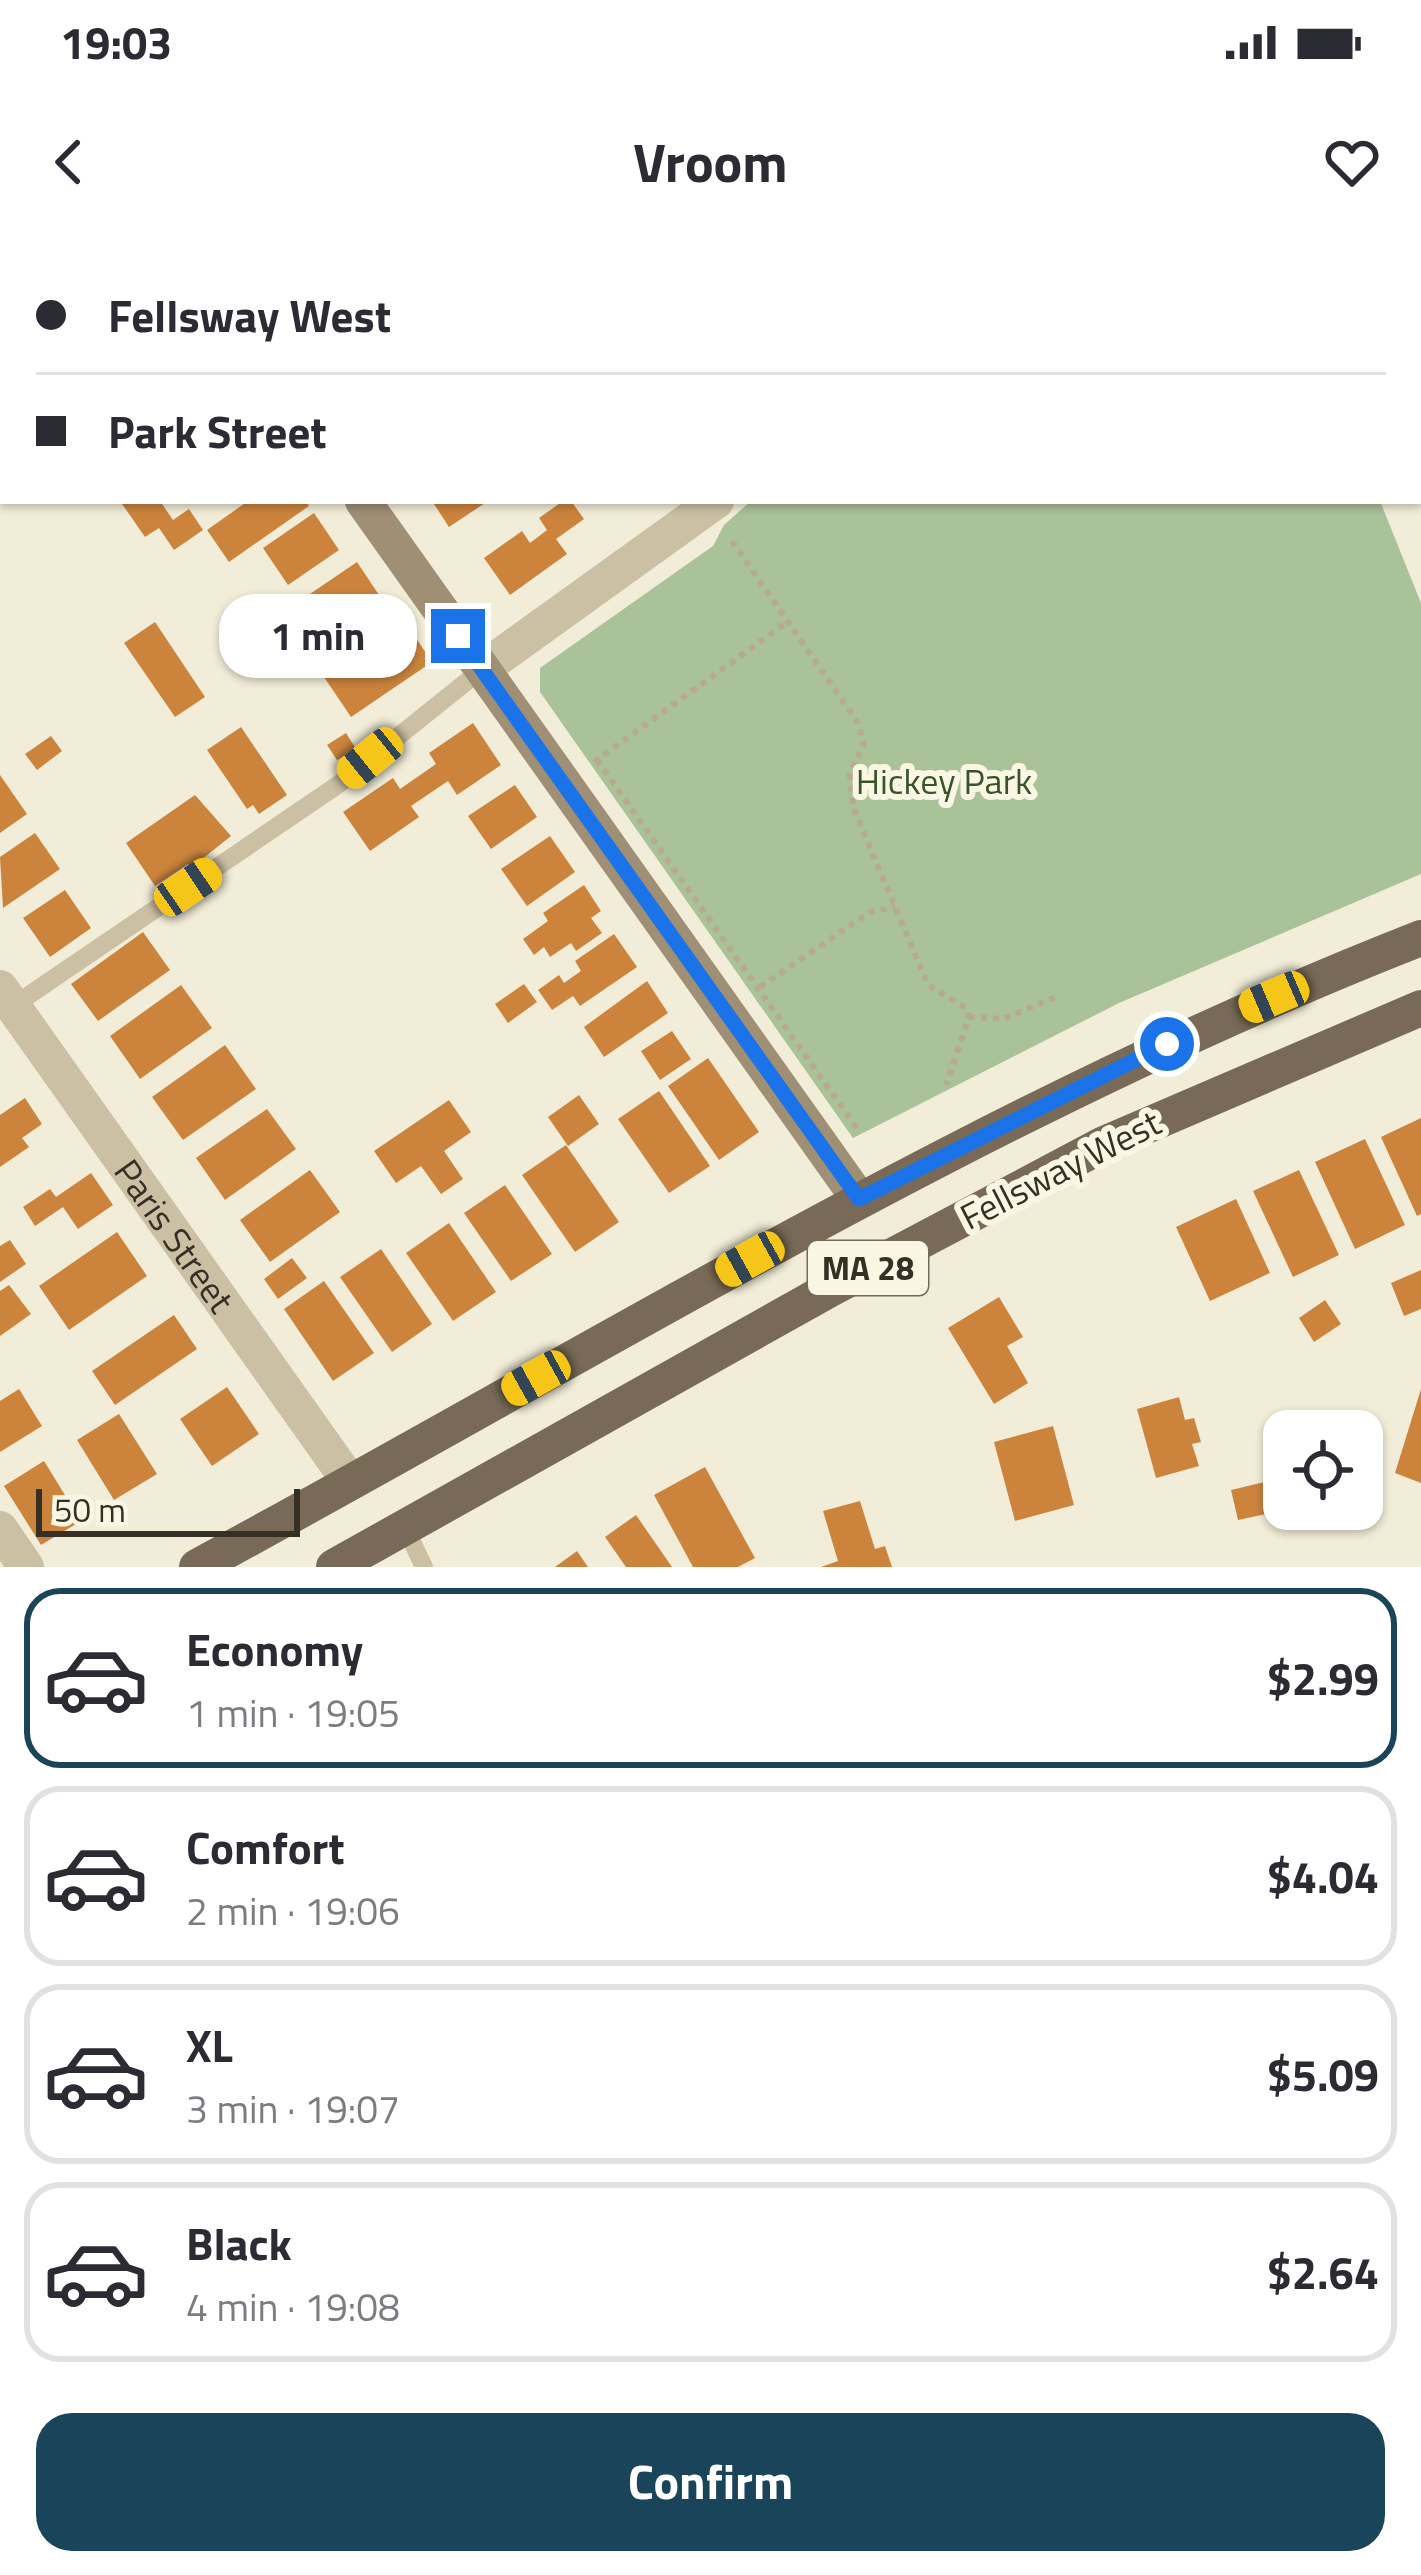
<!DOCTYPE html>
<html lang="en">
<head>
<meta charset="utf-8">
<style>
  body { margin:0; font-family:"Titillium Web",sans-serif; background:#f7f7f7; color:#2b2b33; height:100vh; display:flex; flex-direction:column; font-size:45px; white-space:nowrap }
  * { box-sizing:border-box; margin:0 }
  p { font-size:39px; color:#7c7c81 }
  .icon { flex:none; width:66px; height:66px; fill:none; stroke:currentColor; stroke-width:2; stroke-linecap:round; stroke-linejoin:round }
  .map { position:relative; height:1327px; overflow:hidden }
  .sheet { display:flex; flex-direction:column; background:#fff; flex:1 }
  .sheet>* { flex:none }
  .top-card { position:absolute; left:0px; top:0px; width:1422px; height:264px; box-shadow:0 3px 9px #0004; display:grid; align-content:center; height:264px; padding:0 36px; background:#fff }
  .buttons { position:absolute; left:1263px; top:1170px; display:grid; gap:24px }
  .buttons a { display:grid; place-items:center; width:120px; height:120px; border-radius:24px; background:#fff; box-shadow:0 3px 9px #0004; font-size:60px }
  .scale { position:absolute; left:36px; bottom:30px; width:264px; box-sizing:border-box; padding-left:12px; border:6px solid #362f26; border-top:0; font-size:33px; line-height:42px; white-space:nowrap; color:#362f26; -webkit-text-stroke:9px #faf6e4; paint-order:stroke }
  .end { position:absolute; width:54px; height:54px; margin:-27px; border:15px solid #1a73e8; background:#fff; box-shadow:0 0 0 6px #fff }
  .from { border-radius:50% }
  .bubble { position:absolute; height:84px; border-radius:36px; background:#fff; box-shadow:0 3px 9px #0004; font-size:39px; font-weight:700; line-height:84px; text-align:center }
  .car { position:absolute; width:36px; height:72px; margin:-36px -18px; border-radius:15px; box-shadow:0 0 9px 3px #0007; background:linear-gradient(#f5c518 24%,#345 0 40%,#f5c518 0 76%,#345 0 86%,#f5c518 0) }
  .top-card b { display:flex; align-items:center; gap:42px; height:114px; font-size:45px }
  .top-card b+b { border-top:3px solid #e1e1e2 }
  .top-card i { width:30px; height:30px; background:#2b2b33 }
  ul { padding:21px 0 0; list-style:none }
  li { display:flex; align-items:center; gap:36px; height:180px; margin:0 24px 18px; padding:0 12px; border:6px solid #e1e1e2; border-radius:36px }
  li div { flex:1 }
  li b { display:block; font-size:45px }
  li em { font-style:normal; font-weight:700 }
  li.selected { border-color:#1a4459 }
  li>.icon { width:108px; height:108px; stroke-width:1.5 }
  .primary-button { display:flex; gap:24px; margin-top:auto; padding:24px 36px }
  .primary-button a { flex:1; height:138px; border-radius:36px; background:#1a4459; color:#fff; font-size:48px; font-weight:700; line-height:138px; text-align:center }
  .status { display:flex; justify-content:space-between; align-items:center; height:84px; padding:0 60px; background:#fff; direction:ltr }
  .status svg { height:33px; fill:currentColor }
  header { display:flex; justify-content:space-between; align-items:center; height:156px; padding:0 36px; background:#fff; font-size:54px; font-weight:700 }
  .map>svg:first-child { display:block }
</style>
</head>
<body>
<div class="status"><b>19:03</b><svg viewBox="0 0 49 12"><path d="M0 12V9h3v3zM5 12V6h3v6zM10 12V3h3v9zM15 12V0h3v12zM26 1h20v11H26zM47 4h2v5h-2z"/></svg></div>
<header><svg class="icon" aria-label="back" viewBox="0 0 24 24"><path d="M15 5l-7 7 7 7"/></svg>Vroom<svg class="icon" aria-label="heart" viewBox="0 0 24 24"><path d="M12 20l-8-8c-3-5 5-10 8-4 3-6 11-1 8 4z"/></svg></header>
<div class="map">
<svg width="1421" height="1327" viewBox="0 0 1421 1327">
  <rect width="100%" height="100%" fill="#f2edd8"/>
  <g fill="#a9c298">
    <polygon points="1041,0 1280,0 1281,3 1038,3"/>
    <polygon points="751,261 1380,261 1421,363 1421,634 1119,763 853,898 540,452 540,428 713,306 724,285"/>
  </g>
  <g fill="#cc843d">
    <polygon points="120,261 160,261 173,280 189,269 203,290 174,310 159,288 145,297"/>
    <polygon points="248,261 306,261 309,266 229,322 207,290"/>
    <polygon points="432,261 488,261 449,287"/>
    <polygon points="563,261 571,261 584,279 556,299 567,314 510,355 484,318 522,291 530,303 547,290 539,278"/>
    <polygon points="314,273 339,310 288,345 263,308"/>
    <polygon points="357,322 387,367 309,420 279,375"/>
    <polygon points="155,382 205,457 175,477 124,403"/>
    <polygon points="394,389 404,403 414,395 432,422 351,477 324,437"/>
    <polygon points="473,483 501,525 457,555 448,541 411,566 419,577 370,611 343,572 393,538 400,549 436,524 429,513"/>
    <polygon points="241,487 287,555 259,574 253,565 247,569 207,510"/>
    <polygon points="346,493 356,509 337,520 327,505"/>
    <polygon points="51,496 62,511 37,530 25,514"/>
    <polygon points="0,535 27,574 0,593"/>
    <polygon points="515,545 537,577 491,609 468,576"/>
    <polygon points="195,555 231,596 191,628 188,624 155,646 126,603"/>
    <polygon points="35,593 60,629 3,668 0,617"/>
    <polygon points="550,596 575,632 527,666 501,629"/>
    <polygon points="584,645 601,671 591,678 602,693 576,711 571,703 550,717 544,707 534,715 523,699 548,681 543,673"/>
    <polygon points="65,650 91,688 50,717 23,678"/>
    <polygon points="143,692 170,730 98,781 71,744"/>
    <polygon points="614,694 637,727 580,766 573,756 552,770 538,750 559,735 564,743 581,731 575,721"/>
    <polygon points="647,741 668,773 604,817 584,787"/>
    <polygon points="524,744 537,762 508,783 495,764"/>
    <polygon points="181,745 212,788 140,839 110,796"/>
    <polygon points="672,791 691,819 660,840 641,811"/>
    <polygon points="225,805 256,849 183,900 152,857"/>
    <polygon points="708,818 759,892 719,920 668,846"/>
    <polygon points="659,851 710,926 669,953 618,879"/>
    <polygon points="579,855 599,884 568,906 548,877"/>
    <polygon points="25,858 42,884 22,898 29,907 0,927 0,875"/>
    <polygon points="449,860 471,892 444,911 463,939 441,954 421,926 396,943 374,911"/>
    <polygon points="267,869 296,909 225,960 196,918"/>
    <polygon points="1421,878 1421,974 1417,976 1381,897"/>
    <polygon points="1365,899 1405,985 1355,1009 1315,922"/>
    <polygon points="566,905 619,982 575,1012 522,935"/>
    <polygon points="310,930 340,972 270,1022 240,980"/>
    <polygon points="1299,930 1339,1015 1293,1037 1253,951"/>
    <polygon points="91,933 113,965 78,989 63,967 35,986 23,967 50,949 56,957"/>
    <polygon points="505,945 552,1014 511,1041 464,973"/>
    <polygon points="1236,959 1270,1033 1210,1061 1176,987"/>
    <polygon points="449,983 496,1052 453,1081 406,1013"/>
    <polygon points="117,992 147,1036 69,1090 39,1046"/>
    <polygon points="10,1000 26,1024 0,1042 0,1006"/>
    <polygon points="381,1009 432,1084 392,1112 340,1037"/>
    <polygon points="292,1018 307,1038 278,1059 264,1039"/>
    <polygon points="1421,1030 1421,1069 1404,1076 1391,1043"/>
    <polygon points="324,1041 374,1113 333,1141 284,1069"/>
    <polygon points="9,1045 31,1074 0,1096 0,1051"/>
    <polygon points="999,1057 1023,1097 1007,1106 1028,1143 994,1164 948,1088"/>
    <polygon points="1325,1060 1341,1084 1314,1102 1299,1078"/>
    <polygon points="174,1075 197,1109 115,1165 92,1131"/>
    <polygon points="227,1147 259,1194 212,1226 180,1179"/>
    <polygon points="19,1149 42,1186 0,1212 0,1161"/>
    <polygon points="1421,1149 1421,1243 1395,1233"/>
    <polygon points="1179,1157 1185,1180 1194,1178 1201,1202 1192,1204 1199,1226 1156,1238 1137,1169"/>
    <polygon points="119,1174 157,1234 114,1260 77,1200"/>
    <polygon points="1053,1186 1074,1265 1015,1281 994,1202"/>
    <polygon points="44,1221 81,1281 41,1305 4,1246"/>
    <polygon points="705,1227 755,1318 738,1327 693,1327 654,1255"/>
    <polygon points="1273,1240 1280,1271 1238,1280 1231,1250"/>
    <polygon points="860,1261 875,1309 885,1306 892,1327 821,1327 838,1321 823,1271"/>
    <polygon points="636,1275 672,1327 626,1327 605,1297"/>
    <polygon points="577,1311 588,1327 555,1327"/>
  </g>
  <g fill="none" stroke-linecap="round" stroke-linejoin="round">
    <g stroke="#b7aa8e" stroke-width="6" stroke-dasharray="6 6" stroke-linecap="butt">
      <polyline points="1248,0 1250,3"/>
      <polyline points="732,301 858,483 864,504 850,534 853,567 928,745 966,768 969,777 946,845"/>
      <polyline points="597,520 858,890"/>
      <polyline points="594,522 786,383"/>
      <polyline points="760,747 870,672 895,667"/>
      <polyline points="969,777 1003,779 1060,755"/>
    </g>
    <g stroke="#cbc0a4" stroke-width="18">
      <polyline points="13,766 339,544 481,430"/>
      <polyline points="405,1287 424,1327"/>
    </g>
    <g stroke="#cbc0a4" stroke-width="36">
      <polyline points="873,0 875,3"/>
      <polyline points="995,3 998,0"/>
      <polyline points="1419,133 1421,132"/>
      <polyline points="481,430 716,261"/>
      <path id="s1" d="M 0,748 L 350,1242"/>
      <polyline points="0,1289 26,1327"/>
    </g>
    <g stroke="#9e8f75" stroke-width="36">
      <polyline points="181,0 183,3"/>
      <polyline points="363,261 859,959"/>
    </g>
    <g stroke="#786a56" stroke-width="36">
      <path d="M 197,1327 C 601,1108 991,866 1421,698"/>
      <polyline points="334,1327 832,1048 1104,904 1421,768"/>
    </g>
  </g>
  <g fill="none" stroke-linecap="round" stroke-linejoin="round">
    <polyline stroke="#1a73e8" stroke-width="15" points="458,396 859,959 1167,804"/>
  </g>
  <g text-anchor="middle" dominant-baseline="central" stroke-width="12" stroke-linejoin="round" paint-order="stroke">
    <rect fill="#faf6e4" stroke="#716b5f" stroke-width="3" x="808" y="1001" width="120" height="54" rx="9"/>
    <g font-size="33" font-weight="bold" fill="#362f26">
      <text x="868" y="1028">MA 28</text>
    </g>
    <g font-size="36" fill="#395528" stroke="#faf6e4">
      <text x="944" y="540">Hickey Park</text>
    </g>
    <g font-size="36" fill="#362f26" stroke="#faf6e4">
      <text transform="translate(1060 929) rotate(-27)">Fellsway West</text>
      <text stroke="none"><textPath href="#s1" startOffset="303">Paris Street</textPath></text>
    </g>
  </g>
</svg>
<div class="buttons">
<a><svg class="icon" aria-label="locate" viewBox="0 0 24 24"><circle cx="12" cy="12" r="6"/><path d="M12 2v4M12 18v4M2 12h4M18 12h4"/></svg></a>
</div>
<div class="scale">50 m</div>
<i class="end from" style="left:1167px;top:804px"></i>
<i class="end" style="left:458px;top:396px"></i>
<div class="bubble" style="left:219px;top:354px;width:198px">1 min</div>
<i class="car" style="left:370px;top:518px;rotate:231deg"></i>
<i class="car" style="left:188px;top:647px;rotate:56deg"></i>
<i class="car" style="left:1274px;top:757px;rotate:247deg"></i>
<i class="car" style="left:750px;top:1019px;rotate:241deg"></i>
<i class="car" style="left:536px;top:1138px;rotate:241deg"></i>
<div class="top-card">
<b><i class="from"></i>Fellsway West</b>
<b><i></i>Park Street</b>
</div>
</div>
<section class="sheet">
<ul>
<li class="selected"><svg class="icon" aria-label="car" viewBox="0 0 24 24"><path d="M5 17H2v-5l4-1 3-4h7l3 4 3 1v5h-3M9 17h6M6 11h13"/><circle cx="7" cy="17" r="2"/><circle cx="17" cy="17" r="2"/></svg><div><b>Economy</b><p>1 min · 19:05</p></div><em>$2.99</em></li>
<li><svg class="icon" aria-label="car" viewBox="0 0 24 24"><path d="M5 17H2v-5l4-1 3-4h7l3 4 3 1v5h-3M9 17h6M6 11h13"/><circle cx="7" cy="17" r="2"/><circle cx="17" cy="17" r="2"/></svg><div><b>Comfort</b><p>2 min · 19:06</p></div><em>$4.04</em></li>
<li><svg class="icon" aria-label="car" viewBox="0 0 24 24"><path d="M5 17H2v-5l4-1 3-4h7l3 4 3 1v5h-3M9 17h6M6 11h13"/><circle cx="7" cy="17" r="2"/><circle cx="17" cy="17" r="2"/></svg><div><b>XL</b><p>3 min · 19:07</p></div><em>$5.09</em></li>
<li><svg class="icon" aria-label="car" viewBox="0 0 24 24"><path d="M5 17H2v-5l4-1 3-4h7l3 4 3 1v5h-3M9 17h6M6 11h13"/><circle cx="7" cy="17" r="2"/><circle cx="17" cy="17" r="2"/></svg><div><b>Black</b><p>4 min · 19:08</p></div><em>$2.64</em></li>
</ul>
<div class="primary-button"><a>Confirm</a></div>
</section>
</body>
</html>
